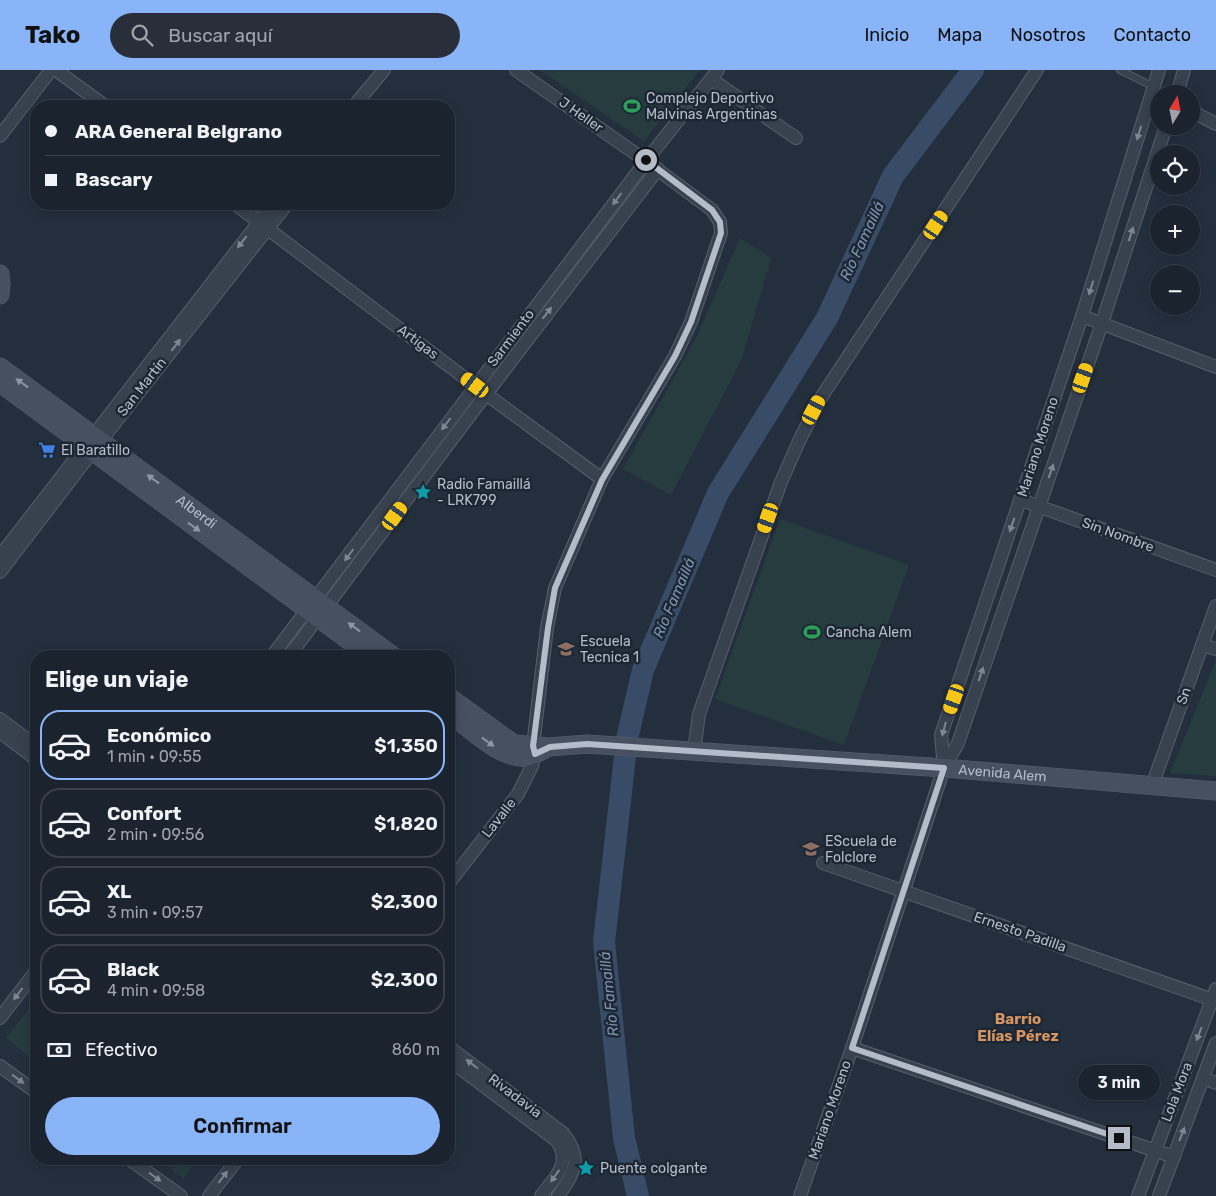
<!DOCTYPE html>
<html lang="es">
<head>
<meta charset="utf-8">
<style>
  body { margin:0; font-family:Rubik,sans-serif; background:#282f3a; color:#f1f3f6; height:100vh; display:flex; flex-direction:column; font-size:19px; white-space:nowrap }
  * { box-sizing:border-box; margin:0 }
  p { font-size:16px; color:#a0a4aa }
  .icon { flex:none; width:28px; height:28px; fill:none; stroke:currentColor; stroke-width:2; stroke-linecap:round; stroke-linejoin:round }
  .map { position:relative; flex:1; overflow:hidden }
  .side { position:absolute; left:30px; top:580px; width:425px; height:515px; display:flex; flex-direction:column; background:#1b232e; border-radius:20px; box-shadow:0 2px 12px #0003,0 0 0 1px #39404a }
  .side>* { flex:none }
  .banner { position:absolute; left:30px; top:30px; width:425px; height:110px; border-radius:20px; box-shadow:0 2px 12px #0003,0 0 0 1px #39404a; display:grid; align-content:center; height:110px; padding:0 15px; background:#1b232e }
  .needle { width:32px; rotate:10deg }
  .fabs { position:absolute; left:1150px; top:15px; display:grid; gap:10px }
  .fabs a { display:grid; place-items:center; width:50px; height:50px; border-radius:50%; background:#1b232e; box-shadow:0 2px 12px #0003,0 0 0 1px #39404a; font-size:25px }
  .end { position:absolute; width:22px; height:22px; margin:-11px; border:6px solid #b4bcc9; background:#111; box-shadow:0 0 0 2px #111 }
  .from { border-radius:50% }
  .bubble { position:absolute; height:35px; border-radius:18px; background:#1b232e; box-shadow:0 2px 12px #0003,0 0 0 1px #39404a; font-size:16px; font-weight:600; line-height:35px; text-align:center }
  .car { position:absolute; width:15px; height:30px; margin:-15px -8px; border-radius:6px; box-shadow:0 0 4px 1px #0007; background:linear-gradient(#f5c518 24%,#345 0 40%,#f5c518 0 76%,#345 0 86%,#f5c518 0) }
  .banner b { display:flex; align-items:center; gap:18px; height:48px; font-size:19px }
  .banner b+b { border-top:1px solid #39404a }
  .banner i { width:12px; height:12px; background:#f1f3f6 }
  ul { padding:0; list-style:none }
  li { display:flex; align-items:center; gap:15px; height:70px; margin:0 10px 8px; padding:0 5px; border:2px solid #39404a; border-radius:20px }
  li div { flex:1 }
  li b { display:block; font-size:19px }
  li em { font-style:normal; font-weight:600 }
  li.selected { border-color:#8ab4f8 }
  li>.icon { width:45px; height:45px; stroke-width:1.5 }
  h2 { padding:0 15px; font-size:22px; line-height:60px }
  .pay { display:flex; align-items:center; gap:12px; height:55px; padding:0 15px; font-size:19px }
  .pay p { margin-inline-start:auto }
  .button { display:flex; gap:10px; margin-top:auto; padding:10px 15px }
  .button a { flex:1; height:58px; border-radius:30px; background:#8ab4f8; color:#111; font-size:20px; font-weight:600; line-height:58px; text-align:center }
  header { display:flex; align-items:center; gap:30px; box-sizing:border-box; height:70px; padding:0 25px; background:#8ab4f8; color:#111 }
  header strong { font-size:24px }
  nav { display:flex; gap:28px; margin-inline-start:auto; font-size:18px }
  .search { width:350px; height:45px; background:#282f3a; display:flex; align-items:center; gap:12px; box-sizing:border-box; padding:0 18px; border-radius:28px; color:#a0a4aa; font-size:19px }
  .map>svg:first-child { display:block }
</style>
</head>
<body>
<header>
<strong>Tako</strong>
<div class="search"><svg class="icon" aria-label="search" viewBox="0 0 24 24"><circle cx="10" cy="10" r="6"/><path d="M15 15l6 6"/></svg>Buscar aquí</div>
<nav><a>Inicio</a><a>Mapa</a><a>Nosotros</a><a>Contacto</a></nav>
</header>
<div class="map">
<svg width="1216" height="1126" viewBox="0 0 1216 1126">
  <rect width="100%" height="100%" fill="#242f3e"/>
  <g fill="#263c3f">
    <polygon points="540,0 700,0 644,71"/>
    <polygon points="740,168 771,188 742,289 671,425 623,399 696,268"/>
    <polygon points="780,449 909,495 844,675 715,629"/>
    <polygon points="1216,590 1216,706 1170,703"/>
    <polygon points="36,931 36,992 6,968"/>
    <polygon points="158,1089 198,1089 183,1108"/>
  </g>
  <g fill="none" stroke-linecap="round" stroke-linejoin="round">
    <polyline stroke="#394c67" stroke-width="22" points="638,1126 624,1068 604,872 627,669 643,600 718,423 827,248 893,106 973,0"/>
    <g stroke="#565f6c" stroke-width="8">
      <polyline id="lane" points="1120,0 1154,17"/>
    </g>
    <g stroke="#565f6c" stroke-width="14">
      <g id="street">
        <polyline points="56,0 105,36"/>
        <polyline points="711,9 796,68"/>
        <polyline points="1177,24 1184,0"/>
        <polyline points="354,36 384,0"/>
        <polyline points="1191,41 1216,54"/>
        <polyline points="0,66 51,0"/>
        <polyline points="235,134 486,324 602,409"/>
        <polyline points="1082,246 1216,297"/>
        <polyline points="1021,430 1216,500"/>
        <polyline points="0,486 273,134"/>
        <polyline points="0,502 92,382 287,134"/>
        <polyline points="1202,575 1216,579"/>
        <polyline points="272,586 646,91 718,0"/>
        <polyline points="289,586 486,324 658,99"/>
        <polyline points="0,649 36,676"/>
        <polyline points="0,662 36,689"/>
        <polyline points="694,681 699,644 781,412 800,369 822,326 1037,0"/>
        <polyline points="944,698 941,665 1082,246 1159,0"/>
        <polyline points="1152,716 1216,536"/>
        <polyline points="823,793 1216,931"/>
        <polyline points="449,813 518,724 532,696 535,684 533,676 547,558 555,518 602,409 675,286 691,252 721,163 720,152 712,140 646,91 516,0"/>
        <polyline points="0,948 36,901"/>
        <path d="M 449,977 L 563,1063 C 583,1088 575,1103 558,1126"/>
        <polyline points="852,978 1174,1087"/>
        <path d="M 449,990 L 557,1071 C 572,1094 555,1107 541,1126"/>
        <polyline points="0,996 36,1022"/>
        <polyline points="1203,1008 1216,1013"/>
        <polyline points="129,1089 181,1126"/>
        <polyline points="209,1126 238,1089"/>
        <polyline points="800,1126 852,978 944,698 958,673 1102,253 1166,56"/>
        <polyline points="1138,1126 1216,919"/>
        <polyline points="1159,1126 1216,973"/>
      </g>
    </g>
    <g stroke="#565f6c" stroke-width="19">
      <g id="secondary">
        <polyline points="0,204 1,214 0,225"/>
        <path id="s1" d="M 0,297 L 393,586"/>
        <polyline points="0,313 370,586"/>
        <path id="s2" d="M 449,627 L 514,674 L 549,677 L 587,674 L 944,698 L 1216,721"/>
        <path d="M 449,643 C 467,657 502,690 525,687 C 533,686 540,682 547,678"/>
      </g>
    </g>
    <use href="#lane" stroke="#38414e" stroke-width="6"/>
    <use href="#street" stroke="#38414e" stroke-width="12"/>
    <use href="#secondary" stroke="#465061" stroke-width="18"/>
  </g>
  <defs><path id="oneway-solid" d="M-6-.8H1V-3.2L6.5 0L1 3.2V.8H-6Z" transform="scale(1.25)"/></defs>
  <g fill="#7c8592">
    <use href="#oneway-solid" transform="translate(1139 63) rotate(107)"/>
    <use href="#oneway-solid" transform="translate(617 129) rotate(127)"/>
    <use href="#oneway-solid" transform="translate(1131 164) rotate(-72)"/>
    <use href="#oneway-solid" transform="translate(242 172) rotate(128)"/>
    <use href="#oneway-solid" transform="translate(1091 218) rotate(107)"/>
    <use href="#oneway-solid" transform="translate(547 243) rotate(-52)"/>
    <use href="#oneway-solid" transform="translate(176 275) rotate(-52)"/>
    <use href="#oneway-solid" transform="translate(446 354) rotate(127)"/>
    <use href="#oneway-solid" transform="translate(1051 401) rotate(-71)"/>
    <use href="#oneway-solid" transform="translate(1012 455) rotate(109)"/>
    <use href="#oneway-solid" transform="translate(349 485) rotate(127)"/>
    <use href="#oneway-solid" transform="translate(981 604) rotate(-71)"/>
    <use href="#oneway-solid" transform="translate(944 659) rotate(105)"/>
    <use href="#oneway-solid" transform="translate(18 924) rotate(127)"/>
    <use href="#oneway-solid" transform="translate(1199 964) rotate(111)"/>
    <use href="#oneway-solid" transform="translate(472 994) rotate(-143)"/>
    <use href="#oneway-solid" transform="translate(18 1009) rotate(36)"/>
    <use href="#oneway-solid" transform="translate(1182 1064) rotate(-69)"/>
    <use href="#oneway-solid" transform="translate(555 1106) rotate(125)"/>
    <use href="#oneway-solid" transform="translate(155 1107) rotate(36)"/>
    <use href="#oneway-solid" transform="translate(223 1107) rotate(-53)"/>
  </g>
  <g fill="#8e96a5">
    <use href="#oneway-solid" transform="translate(22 313) rotate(-144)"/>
    <use href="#oneway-solid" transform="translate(153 409) rotate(-144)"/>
    <use href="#oneway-solid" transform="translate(194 457) rotate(36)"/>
    <use href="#oneway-solid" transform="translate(354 557) rotate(-144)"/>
    <use href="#oneway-solid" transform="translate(488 672) rotate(36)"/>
  </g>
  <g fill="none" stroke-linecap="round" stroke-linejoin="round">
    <polyline stroke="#b4bcc9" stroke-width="6" points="646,90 712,140 720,152 721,163 691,252 675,286 602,410 555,518 548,558 533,676 535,684 550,677 587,674 944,698 852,978 1119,1068"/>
  </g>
  <defs>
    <g id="stadium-bare" transform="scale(1.35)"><path d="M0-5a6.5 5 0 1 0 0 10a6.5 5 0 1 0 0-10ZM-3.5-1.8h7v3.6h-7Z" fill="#2e9e5b" stroke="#1d2633" stroke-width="2.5" paint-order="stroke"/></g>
    <g id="supermarket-bare" transform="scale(1.35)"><path d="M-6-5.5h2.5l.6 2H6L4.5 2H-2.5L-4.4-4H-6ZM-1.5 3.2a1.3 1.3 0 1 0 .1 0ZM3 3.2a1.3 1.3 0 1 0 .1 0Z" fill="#3f7fe0" stroke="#1d2633" stroke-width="2.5" paint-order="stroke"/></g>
    <g id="sight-bare" transform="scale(1.35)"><path d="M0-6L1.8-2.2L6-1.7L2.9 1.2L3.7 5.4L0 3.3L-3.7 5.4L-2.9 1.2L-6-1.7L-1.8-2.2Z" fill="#0f9aa8" stroke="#1d2633" stroke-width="2.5" paint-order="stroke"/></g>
    <g id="school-bare" transform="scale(1.35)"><path d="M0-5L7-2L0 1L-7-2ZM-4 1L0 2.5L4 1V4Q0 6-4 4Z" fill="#8d6e63" stroke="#1d2633" stroke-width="2.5" paint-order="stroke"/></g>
  </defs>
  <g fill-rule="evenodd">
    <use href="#stadium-bare" x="632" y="36"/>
    <use href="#supermarket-bare" x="47" y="380"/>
    <use href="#sight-bare" x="423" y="422"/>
    <use href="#stadium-bare" x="812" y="562"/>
    <use href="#school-bare" x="566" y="579"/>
    <use href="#school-bare" x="811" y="779"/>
    <use href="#sight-bare" x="586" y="1098"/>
  </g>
  <g text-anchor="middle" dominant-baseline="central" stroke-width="5" stroke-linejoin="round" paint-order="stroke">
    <g font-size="14" fill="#b4bcc9" stroke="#1d2633" text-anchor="start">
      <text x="646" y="28">Complejo Deportivo<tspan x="646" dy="16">Malvinas Argentinas</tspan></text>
      <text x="61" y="380">El Baratillo</text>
      <text x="437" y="414">Radio Famaillá<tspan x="437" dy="16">- LRK799</tspan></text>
      <text x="826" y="562">Cancha Alem</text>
      <text x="580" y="571">Escuela<tspan x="580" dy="16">Tecnica 1</tspan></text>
      <text x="825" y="771">EScuela de<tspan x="825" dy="16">Folclore</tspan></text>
      <text x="600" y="1098">Puente colgante</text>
    </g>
    <g font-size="14" fill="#b4bcc9" stroke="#1d2633">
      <text transform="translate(581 45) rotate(35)">J Heller</text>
      <text transform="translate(511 268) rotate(-53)">Sarmiento</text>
      <text transform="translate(418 272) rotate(37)">Artigas</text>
      <text transform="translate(142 317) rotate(-52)">San Martín</text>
      <text transform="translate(1038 377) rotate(-72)">Mariano Moreno</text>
      <text stroke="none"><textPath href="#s1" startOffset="244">Alberdi</textPath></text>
      <text transform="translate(1118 465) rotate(20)">Sin Nombre</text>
      <text transform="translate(1184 626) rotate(-70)">Sn</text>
      <text stroke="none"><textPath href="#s2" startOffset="570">Avenida Alem</textPath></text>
      <text transform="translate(499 748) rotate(-52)">Lavalle</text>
      <text transform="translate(1020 862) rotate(19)">Ernesto Padilla</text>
      <text transform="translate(1177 1022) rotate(-69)">Lola Mora</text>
      <text transform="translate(515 1026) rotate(37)">Rivadavia</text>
      <text transform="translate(830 1040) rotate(-71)">Mariano Moreno</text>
    </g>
    <g font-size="15" font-style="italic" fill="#7c92b1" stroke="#1d2633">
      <text transform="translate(862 171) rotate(-65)">Río Famaillá</text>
      <text transform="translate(674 528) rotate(-67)">Río Famaillá</text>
      <text transform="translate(609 924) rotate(-96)">Río Famaillá</text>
    </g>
    <g font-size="15" font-weight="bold" fill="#d59563" stroke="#1d2633">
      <text x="1018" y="949">Barrio<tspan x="1018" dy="17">Elías Pérez</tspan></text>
    </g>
  </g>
</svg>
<div class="fabs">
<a><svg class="needle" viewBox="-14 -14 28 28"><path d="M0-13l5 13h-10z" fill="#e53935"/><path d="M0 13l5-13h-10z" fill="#a0a4aa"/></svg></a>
<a><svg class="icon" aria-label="locate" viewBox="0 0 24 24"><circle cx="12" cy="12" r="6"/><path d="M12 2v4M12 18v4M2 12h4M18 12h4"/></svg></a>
<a>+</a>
<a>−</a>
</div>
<i class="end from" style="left:646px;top:90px"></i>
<i class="end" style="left:1119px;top:1068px"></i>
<div class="bubble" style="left:1078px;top:995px;width:82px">3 min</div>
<i class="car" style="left:936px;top:155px;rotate:33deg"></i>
<i class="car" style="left:1083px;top:308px;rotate:19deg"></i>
<i class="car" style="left:475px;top:315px;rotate:307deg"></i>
<i class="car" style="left:814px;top:340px;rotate:28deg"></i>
<i class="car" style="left:395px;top:446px;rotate:36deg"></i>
<i class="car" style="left:768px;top:448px;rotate:199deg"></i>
<i class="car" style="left:954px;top:629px;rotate:199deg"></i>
<div class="banner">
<b><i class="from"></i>ARA General Belgrano</b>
<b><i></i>Bascary</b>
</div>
<section class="side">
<h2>Elige un viaje</h2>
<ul>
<li class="selected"><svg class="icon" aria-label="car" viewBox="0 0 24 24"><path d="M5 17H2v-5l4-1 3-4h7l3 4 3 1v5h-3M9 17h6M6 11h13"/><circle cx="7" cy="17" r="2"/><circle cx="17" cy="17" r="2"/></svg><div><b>Económico</b><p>1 min · 09:55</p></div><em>$1,350</em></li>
<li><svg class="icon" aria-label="car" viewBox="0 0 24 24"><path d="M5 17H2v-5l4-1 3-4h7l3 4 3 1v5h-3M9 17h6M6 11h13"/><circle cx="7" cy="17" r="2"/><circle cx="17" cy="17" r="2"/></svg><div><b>Confort</b><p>2 min · 09:56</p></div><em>$1,820</em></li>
<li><svg class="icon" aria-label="car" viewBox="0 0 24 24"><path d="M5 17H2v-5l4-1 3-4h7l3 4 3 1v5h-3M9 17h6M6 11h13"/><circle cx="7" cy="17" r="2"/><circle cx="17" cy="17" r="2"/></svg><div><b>XL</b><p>3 min · 09:57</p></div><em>$2,300</em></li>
<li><svg class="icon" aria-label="car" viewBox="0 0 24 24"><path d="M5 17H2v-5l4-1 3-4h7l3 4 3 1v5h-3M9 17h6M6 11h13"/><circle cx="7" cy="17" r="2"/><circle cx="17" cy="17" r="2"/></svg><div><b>Black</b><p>4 min · 09:58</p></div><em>$2,300</em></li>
</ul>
<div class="pay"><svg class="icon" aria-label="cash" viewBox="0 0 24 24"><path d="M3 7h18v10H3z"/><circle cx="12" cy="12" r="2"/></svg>Efectivo<p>860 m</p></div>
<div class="button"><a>Confirmar</a></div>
</section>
</div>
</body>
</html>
